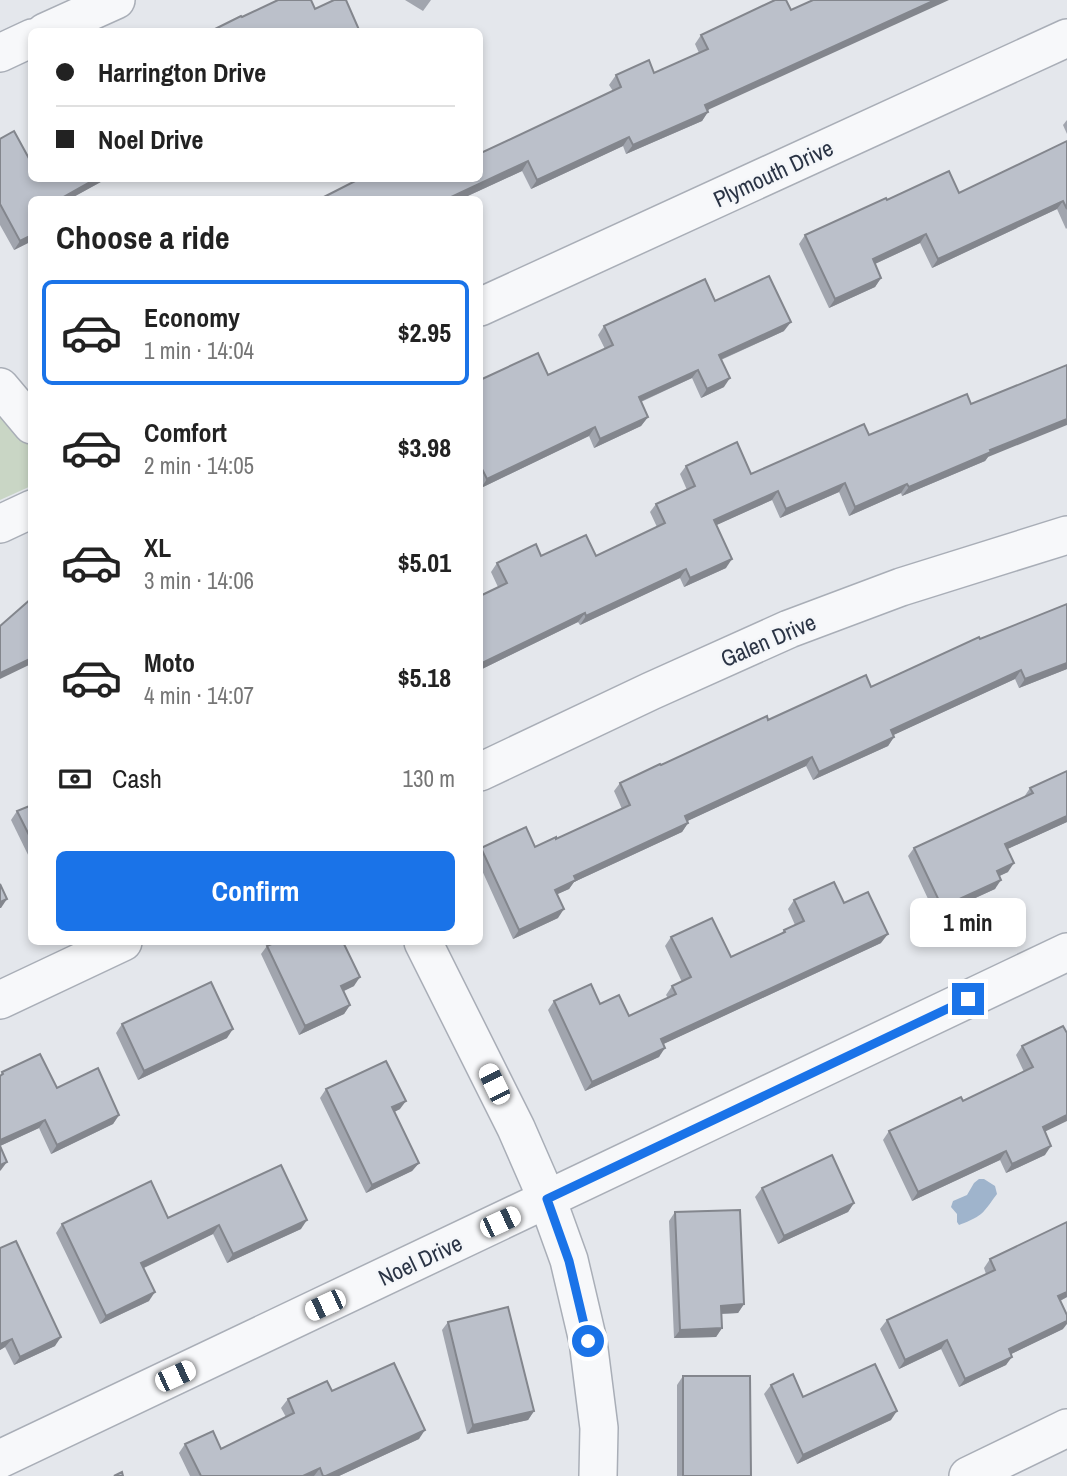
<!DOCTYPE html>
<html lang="en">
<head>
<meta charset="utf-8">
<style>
  body { margin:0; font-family:"Archivo Narrow",sans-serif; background:#f6f6f6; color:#222; height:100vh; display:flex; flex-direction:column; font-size:26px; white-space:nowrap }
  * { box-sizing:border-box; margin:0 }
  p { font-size:23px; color:#767676 }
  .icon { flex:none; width:38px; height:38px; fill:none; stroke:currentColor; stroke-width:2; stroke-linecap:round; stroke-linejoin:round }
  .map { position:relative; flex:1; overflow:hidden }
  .panel { position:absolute; left:28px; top:196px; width:455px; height:749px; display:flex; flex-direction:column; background:#fff; border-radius:10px; box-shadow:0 4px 10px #0003 }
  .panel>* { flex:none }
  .banner { position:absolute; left:28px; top:28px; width:455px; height:154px; border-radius:10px; box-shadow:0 4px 10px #0003; display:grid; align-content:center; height:154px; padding:0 28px; background:#fff }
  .end { position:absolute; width:32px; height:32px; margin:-16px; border:9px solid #1a73e8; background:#fff; box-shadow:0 0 0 4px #fff }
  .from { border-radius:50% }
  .bubble { position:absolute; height:49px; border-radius:10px; background:#fff; box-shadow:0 4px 10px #0003; font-size:23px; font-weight:700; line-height:49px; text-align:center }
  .car { position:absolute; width:21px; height:42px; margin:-21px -10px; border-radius:9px; box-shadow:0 0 5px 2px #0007; background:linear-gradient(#fff 24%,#345 0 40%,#fff 0 76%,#345 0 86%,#fff 0) }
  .banner b { display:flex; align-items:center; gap:24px; height:66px; font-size:26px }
  .banner b+b { border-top:2px solid #e0e0e0 }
  .banner i { width:18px; height:18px; background:#222 }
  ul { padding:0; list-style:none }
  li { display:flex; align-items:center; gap:21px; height:105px; margin:0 14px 10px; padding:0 14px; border:4px solid transparent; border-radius:10px }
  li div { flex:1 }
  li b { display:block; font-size:26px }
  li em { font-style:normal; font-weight:700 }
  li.active { border-color:#1a73e8 }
  li>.icon { width:63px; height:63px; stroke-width:1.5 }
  h2 { padding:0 28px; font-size:32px; line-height:84px }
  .pay { display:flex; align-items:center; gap:18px; height:77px; padding:0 28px; font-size:26px }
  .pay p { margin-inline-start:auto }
  .button { display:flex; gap:14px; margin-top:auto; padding:14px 28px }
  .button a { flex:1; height:80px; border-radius:10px; background:#1a73e8; color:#fff; font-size:28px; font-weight:700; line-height:80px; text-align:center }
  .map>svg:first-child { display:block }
</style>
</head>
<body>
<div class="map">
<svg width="1067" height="1476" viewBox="0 0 1067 1476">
  <rect width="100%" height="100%" fill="#e4e7ec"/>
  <polygon fill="#c9d6c5" points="0,412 32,448 31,486 0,500"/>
  <path fill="#9fb4cc" d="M 979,1179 L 984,1179 L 995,1186 L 997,1194 C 992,1200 987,1209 981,1214 C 976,1218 965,1223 959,1225 L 957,1222 L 957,1214 L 951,1207 L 953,1201 L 967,1195 L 974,1183 Z"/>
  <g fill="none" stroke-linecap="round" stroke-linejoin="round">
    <g stroke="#a9aeb7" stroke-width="40">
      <g id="minor">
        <polyline points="45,32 116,0"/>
        <polyline points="0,53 32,38"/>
        <polyline points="480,307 1067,38"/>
        <polyline points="0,387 32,425"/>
        <polyline points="0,524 32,509"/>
        <polyline points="480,772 651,691 789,629 901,587 1067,535"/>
        <polyline points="423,942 516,1128 547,1199 569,1260 588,1341 599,1428 598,1476"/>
        <polyline points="0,1000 123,942"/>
        <polyline points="0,1459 1067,952"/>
        <polyline points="968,1476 1067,1428"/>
      </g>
    </g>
    <use href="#minor" stroke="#f7f8fa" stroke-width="37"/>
  </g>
  <g fill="#a1a5ae">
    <polygon points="405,0 431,0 423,11"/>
    <polygon points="775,0 702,121 626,154 623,146 531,189 522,171 459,200 318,200 481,153 613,91 609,85 616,75 654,73 699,53 695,44 701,35"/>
    <polygon points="1067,120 1067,134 1063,125"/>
    <polygon points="0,139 32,178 108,178 68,200 32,200 32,241 14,250 0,225"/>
    <polygon points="1067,141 1067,228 1066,229 1057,209 932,268 920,243 875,264 881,278 875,287 829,308 799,244 805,235 887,200 959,193"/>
    <polygon points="715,301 784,331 721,360 724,387 701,398 692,378 641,402 648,417 641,426 594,448 589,436 481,488 480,485 480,380 548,375 605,349 598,335 604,326"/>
    <polygon points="869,435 988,457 985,461 902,496 901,493 849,516 839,492 780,518 772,500 716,525 726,568 684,587 680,578 580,625 578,622 480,670 480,596 498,587 491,572 497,563 541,556 596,556 657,527 650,512 656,504 687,490 680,474 686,466 751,474"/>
    <polygon points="1067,604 1067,669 1019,688 1015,679 893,735 894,737 888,746 813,780 806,766 687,821 688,823 682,832 574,882 569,889 557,894 558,918 513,939 480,866 480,851 481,848 535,847 556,839 622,809 614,791 620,783 768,720 871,687 980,639"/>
    <polygon points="1067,771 1067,822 1007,849 1008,872 999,876 995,889 936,916 908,856 914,848 1024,797 1030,788"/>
    <polygon points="32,805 32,863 11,820 17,811"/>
    <polygon points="794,900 844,903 881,943 663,1044 659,1057 585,1091 548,1010 554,1001 600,1004 629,1016 668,998 666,995 672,986 682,982 665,946 671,937 731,957 781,934 784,930 795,925 788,909"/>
    <polygon points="267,946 354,986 344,991 350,1005 344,1014 299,1035 261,954"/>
    <polygon points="122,1024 227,1038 138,1080 116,1033"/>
    <polygon points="1063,1026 1045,1132 1045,1155 1006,1173 1000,1160 912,1201 883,1140 889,1131 963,1101 1024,1072 1016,1055 1022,1046"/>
    <polygon points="2,1072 57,1088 119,1115 113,1124 51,1154 39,1128 0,1146 0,1171 0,1076"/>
    <polygon points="326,1089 400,1109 394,1112 419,1163 412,1171 366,1193 320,1098"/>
    <polygon points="762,1188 854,1203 848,1212 778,1244 755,1197"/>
    <polygon points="675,1212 744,1304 738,1313 721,1314 722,1328 716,1337 674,1338 669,1221"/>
    <polygon points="168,1218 301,1229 227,1263 213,1234 144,1268 149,1301 100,1324 56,1233 62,1224"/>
    <polygon points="0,1248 55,1346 14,1365 5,1347 0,1350"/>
    <polygon points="990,1259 1067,1297 1060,1301 1063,1329 1011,1354 1006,1365 959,1387 941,1349 899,1369 880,1329 887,1320 986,1274 984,1268"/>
    <polygon points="448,1322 534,1411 528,1420 467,1434 442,1330"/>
    <polygon points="683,1376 751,1476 677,1476 677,1385"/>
    <polygon points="771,1385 803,1397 891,1420 797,1464 764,1394"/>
    <polygon points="332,1391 419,1439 339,1476 190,1476 179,1453 185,1444 221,1449 286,1417 281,1408 288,1399"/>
  </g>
  <g fill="#83868d">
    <polygon points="935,0 949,0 699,114 705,105"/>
    <polygon points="708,112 702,121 626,154 633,145"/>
    <polygon points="629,137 623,146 531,189 537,180"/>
    <polygon points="528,161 522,171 459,200 449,200 451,197"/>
    <polygon points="97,178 108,178 68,200 58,200"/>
    <polygon points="1063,201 1057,209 932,268 938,259"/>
    <polygon points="926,234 920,243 866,268 873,259"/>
    <polygon points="32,235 32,241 14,250 20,241"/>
    <polygon points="881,278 875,287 829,308 835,299"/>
    <polygon points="791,322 784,331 713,363 719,355"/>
    <polygon points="698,370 692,378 633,405 639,397"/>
    <polygon points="730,378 724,387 701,398 707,389"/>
    <polygon points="648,417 641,426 594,448 600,439"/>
    <polygon points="1067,419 1067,425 988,457 985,461 902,496 909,487 990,450"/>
    <polygon points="595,427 589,436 481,488 487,479"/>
    <polygon points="845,483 839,492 780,518 786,509"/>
    <polygon points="907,484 901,493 849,516 855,507"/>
    <polygon points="778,491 772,500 708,529 714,520"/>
    <polygon points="732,559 726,568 684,587 690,578"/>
    <polygon points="686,569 680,578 580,625 586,616"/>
    <polygon points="585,613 578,622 480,670 480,664"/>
    <polygon points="32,658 32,662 29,665 0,679 0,673"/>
    <polygon points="1067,663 1067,669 1019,688 1025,679"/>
    <polygon points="1021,670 1015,679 885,739 891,730"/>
    <polygon points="894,737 888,746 813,780 819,772"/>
    <polygon points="812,757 806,766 679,825 685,816"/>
    <polygon points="1067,816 1067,822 999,853 1005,844"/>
    <polygon points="688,823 682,832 574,882 569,889 549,898 555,890 574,876"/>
    <polygon points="1014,863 1008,872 991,880 997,871"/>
    <polygon points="1001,880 995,889 936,916 942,907"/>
    <polygon points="7,899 1,908 0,908 0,902"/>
    <polygon points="564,909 558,918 513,939 519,930"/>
    <polygon points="888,934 881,943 655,1048 661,1039"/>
    <polygon points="360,977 354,986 335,995 341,986"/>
    <polygon points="350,1005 344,1014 299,1035 305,1026"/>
    <polygon points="233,1029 227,1038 138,1080 144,1071"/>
    <polygon points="665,1048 659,1057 585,1091 592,1082"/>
    <polygon points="406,1101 400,1109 386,1116 392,1107"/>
    <polygon points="119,1115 113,1124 51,1154 57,1145"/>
    <polygon points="1067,1115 1067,1121 1036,1136 1043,1127"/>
    <polygon points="45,1120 39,1128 0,1146 0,1140"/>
    <polygon points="1051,1146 1045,1155 1006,1173 1012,1164"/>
    <polygon points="1006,1151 1000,1160 912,1201 918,1192"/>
    <polygon points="7,1162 1,1170 0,1171 0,1165"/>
    <polygon points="419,1163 412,1171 366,1193 372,1185"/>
    <polygon points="854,1203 848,1212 778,1244 784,1236"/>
    <polygon points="307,1220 301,1229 227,1263 233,1254"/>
    <polygon points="219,1225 213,1234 135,1272 141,1263"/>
    <polygon points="155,1292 149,1301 100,1324 106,1316"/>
    <polygon points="1067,1292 1067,1297 1052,1305 1058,1296"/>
    <polygon points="744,1304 738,1313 715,1314 721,1306"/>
    <polygon points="1067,1321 1067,1324 1063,1329 1003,1358 1009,1349"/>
    <polygon points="722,1328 716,1337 674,1338 680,1330"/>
    <polygon points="61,1337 55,1346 14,1365 20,1357"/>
    <polygon points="12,1339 5,1347 0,1350 0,1344"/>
    <polygon points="947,1340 941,1349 899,1369 905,1360"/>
    <polygon points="1012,1357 1006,1365 959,1387 965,1379"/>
    <polygon points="534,1411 528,1420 467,1434 473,1425"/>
    <polygon points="897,1411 891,1420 797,1464 803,1455"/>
    <polygon points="425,1430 419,1439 339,1476 326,1476"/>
    <polygon points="320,1468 314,1476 303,1476"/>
  </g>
  <g fill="#bbc0ca" stroke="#83868d" stroke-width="2">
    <polygon points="278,0 311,0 315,9 334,0 346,0 360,32 209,32 241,16 242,17"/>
    <polygon points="775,0 786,0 791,10 813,0 935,0 705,105 708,112 633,145 629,137 537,180 528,161 451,197 452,200 318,200 361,178 480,178 480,151 481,153 621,87 616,75 649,60 654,73 708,49 701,35"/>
    <polygon points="14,131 32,164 32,178 97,178 58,200 32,200 32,235 20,241 0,204 0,139"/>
    <polygon points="1067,141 1067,209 1063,201 938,259 926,234 873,259 881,278 835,299 805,235 886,198 887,200 949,171 959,193"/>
    <polygon points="769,276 791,322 719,355 730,378 707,389 698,370 639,397 648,417 600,439 595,427 487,479 480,465 480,380 538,353 548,375 613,345 604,326 705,279 715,301"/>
    <polygon points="1067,365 1067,419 990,450 991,452 909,487 907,484 855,507 845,483 786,509 778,491 714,520 732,559 690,578 686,569 586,616 585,613 480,664 480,596 507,583 497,563 536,544 541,556 586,535 596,556 665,523 656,504 695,486 686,466 737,442 751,474 864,424 869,435 967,394 971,404"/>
    <polygon points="32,598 32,658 0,673 0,626"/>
    <polygon points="1067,604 1067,663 1025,679 1021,670 891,730 894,737 819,772 812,757 685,816 688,823 574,876 576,880 555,890 564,909 519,930 481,848 526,827 535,847 556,837 556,839 630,805 620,783 660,764 661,765 767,716 768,720 866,675 871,687 979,637 980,639"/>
    <polygon points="1067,771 1067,816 1005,844 1014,863 997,871 1001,880 942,907 914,848 1033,793 1030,788"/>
    <polygon points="32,805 32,841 17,811"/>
    <polygon points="834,882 844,903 868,892 888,934 661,1039 665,1048 592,1082 554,1001 591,984 600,1004 619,995 629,1016 676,994 672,986 691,977 671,937 712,918 731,957 785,932 784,930 804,921 794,900"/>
    <polygon points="0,884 7,899 0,902"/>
    <polygon points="276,942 343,942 360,977 341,986 350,1005 305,1026 267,946"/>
    <polygon points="211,982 233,1029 144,1071 122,1024"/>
    <polygon points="1063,1026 1067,1033 1067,1115 1043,1127 1051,1146 1012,1164 1006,1151 918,1192 889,1131 961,1097 963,1101 1033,1067 1022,1046"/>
    <polygon points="40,1054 57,1088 98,1068 119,1115 57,1145 45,1120 0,1140 0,1076 3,1074 2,1072"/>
    <polygon points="386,1061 406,1101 392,1107 419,1163 372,1185 326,1089"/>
    <polygon points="0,1146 7,1162 0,1165"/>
    <polygon points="832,1155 854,1203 784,1236 762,1188"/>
    <polygon points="281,1165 307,1220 233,1254 219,1225 141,1263 155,1292 106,1316 62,1224 151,1181 168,1218"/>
    <polygon points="740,1210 744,1304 721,1306 722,1328 680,1330 675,1212"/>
    <polygon points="1067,1222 1067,1292 1058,1296 1067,1315 1067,1321 1009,1349 1012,1357 965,1379 947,1340 905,1360 887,1320 995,1270 990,1259"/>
    <polygon points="16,1241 61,1337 20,1357 12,1339 0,1344 0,1248"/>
    <polygon points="508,1307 534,1411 473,1425 448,1322"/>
    <polygon points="394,1363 425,1430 326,1476 323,1476 320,1468 303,1476 201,1476 185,1444 213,1431 221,1449 294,1413 288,1399 327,1381 332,1391"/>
    <polygon points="875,1364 897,1411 803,1455 771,1385 793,1374 803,1397"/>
    <polygon points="683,1376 750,1376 751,1476 683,1476"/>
    <polygon points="122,1472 123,1476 114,1476"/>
  </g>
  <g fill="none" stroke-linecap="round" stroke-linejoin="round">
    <polyline stroke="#1a73e8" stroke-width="9" points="588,1341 569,1261 547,1199 968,999"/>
  </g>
  <g text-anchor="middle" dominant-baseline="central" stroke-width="5" stroke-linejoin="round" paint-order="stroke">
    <g font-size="23" fill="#2b3445" stroke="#f4f6f9">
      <text transform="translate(773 173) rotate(-25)">Plymouth Drive</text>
      <text transform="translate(768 640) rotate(-23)">Galen Drive</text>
      <text transform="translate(420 1260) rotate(-25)">Noel Drive</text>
    </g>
  </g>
</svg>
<i class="end from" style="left:588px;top:1341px"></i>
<i class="end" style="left:968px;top:999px"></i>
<div class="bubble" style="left:910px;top:898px;width:116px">1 min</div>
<i class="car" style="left:494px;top:1084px;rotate:334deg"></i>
<i class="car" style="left:500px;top:1222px;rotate:65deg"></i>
<i class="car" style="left:325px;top:1305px;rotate:245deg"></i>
<i class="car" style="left:175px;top:1376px;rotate:65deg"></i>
<div class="banner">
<b><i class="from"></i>Harrington Drive</b>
<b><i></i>Noel Drive</b>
</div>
<section class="panel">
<h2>Choose a ride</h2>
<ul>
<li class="active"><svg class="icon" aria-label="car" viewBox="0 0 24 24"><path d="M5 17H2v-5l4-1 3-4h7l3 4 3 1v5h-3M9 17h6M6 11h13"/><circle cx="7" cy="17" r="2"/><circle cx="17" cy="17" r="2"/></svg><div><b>Economy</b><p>1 min · 14:04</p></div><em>$2.95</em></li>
<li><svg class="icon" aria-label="car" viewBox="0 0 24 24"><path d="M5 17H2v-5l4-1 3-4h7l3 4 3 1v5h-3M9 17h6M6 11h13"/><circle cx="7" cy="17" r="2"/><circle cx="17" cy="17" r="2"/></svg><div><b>Comfort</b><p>2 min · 14:05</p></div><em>$3.98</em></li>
<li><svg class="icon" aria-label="car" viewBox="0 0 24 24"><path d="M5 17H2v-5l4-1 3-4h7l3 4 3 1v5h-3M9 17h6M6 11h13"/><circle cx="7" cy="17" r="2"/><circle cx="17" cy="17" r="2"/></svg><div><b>XL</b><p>3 min · 14:06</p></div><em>$5.01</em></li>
<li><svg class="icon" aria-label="car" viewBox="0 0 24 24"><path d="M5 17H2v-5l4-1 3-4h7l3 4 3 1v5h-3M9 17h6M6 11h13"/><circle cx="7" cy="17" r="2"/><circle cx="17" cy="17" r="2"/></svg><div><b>Moto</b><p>4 min · 14:07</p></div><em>$5.18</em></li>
</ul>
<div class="pay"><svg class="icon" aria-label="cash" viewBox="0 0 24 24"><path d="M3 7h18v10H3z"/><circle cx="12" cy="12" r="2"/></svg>Cash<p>130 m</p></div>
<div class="button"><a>Confirm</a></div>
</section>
</div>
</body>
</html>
